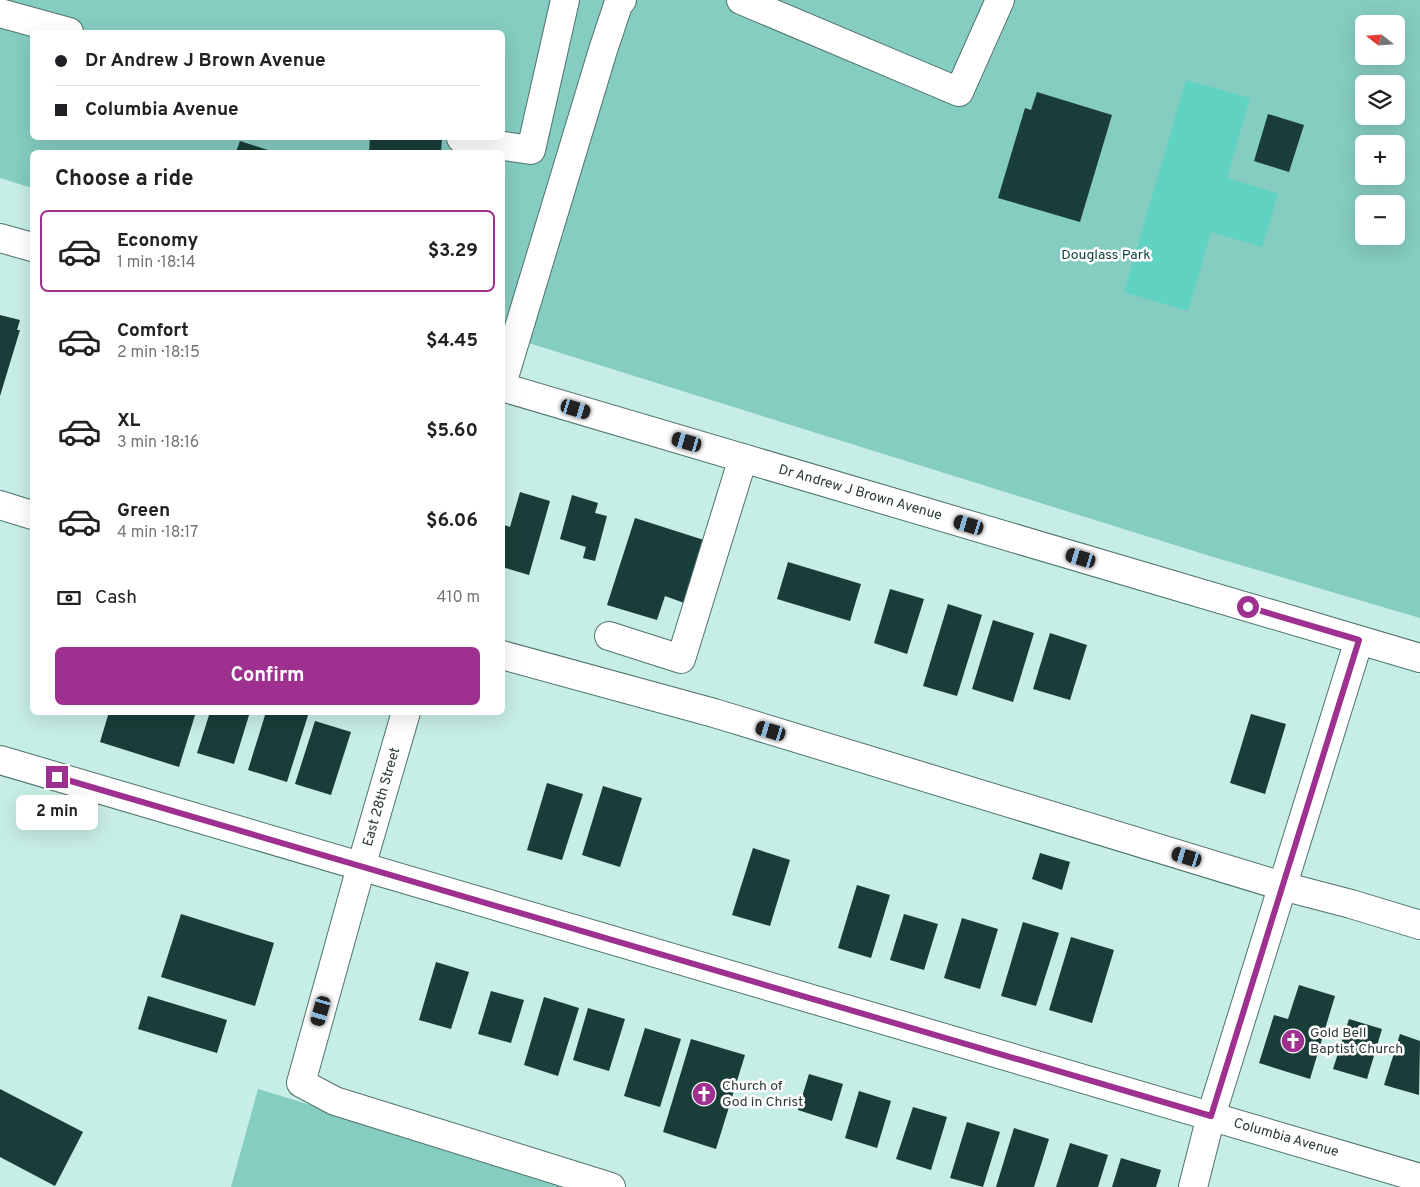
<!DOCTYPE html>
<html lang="en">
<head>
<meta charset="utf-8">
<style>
  body { margin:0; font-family:Overpass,sans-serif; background:#f2f2f2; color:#202124; height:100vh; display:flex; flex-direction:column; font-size:19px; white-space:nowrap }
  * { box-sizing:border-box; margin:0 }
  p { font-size:16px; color:#757577 }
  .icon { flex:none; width:28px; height:28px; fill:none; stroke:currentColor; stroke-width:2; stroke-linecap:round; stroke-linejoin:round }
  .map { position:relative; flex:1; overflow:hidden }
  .drawer { position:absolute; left:30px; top:150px; width:475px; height:565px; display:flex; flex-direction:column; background:#fff; border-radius:8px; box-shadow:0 5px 20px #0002 }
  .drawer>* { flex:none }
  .banner { position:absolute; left:30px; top:30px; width:475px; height:110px; border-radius:8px; box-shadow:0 5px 20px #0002; display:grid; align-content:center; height:110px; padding:0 25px; background:#fff }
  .needle { width:32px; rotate:287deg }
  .buttons { position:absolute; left:1355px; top:15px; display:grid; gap:10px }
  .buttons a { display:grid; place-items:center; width:50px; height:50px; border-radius:8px; background:#fff; box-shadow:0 5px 20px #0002; font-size:25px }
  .end { position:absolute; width:22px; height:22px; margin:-11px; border:6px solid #9e3090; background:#fff; box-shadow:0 0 0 2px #fff }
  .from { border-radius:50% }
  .bubble { position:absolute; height:35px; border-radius:8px; background:#fff; box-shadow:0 5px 20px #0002; font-size:16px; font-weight:700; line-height:35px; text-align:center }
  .car { position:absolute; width:15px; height:30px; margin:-15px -8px; border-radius:6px; box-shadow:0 0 4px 1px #0007; background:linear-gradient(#222 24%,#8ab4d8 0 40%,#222 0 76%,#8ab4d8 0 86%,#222 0) }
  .banner b { display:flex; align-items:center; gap:18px; height:48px; font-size:19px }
  .banner b+b { border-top:1px solid #e0e0e0 }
  .banner i { width:12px; height:12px; background:#202124 }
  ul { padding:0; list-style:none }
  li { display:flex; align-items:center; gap:15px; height:82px; margin:0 10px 8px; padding:0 15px; border:2px solid transparent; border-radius:8px }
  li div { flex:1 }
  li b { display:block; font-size:19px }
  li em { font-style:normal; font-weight:700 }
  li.current { border-color:#9e3090 }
  li>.icon { width:45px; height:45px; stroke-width:1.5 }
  h2 { padding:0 25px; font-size:22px; line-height:60px }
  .pay { display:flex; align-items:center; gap:12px; height:55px; padding:0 25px; font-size:19px }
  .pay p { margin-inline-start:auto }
  .button { display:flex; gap:10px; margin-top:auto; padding:10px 25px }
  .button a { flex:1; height:58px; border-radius:8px; background:#9e3090; color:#fff; font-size:20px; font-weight:700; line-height:58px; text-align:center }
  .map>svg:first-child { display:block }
</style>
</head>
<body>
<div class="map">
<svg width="1420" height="1187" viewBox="0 0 1420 1187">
  <rect width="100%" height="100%" fill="#c6ede6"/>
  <g fill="#85ccc1" fill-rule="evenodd">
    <path d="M 0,0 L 1420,0 L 1420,618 L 1210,556 L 503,335 L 502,152 L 32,152 L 32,188 L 0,178 ZM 1364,24 L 1396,24 L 1396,56 L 1364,56 ZM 32,32 L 502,32 L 502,138 L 32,138 ZM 1364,84 L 1396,84 L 1396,116 L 1364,116 ZM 1364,144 L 1396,144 L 1396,176 L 1364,176 ZM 1364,204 L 1396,204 L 1396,236 L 1364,236 Z"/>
    <polygon points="258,1089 580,1187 231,1187"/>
  </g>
  <polygon fill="#60d2c2" points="1186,80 1250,98 1227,178 1278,194 1262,247 1211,232 1188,311 1124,292"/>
  <g fill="#193d38">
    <polygon points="1037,92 1112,115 1080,222 998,198 1025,108 1031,110"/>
    <polygon points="1268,114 1304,125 1289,172 1254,161"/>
    <polygon points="370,138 442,138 441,152 369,152"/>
    <polygon points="240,141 274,152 236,152"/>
    <polygon points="0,315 20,320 17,330 20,330 0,396"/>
    <polygon points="520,492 550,501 529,575 502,567 502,524 510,527"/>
    <polygon points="572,495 598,503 595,513 607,516 595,561 583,558 586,547 560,539"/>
    <polygon points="635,518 707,541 687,604 665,596 657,620 607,605"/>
    <polygon points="788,562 861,584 850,621 777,599"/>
    <polygon points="890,589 924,599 907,654 874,643"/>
    <polygon points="948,604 982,615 957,696 923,686"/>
    <polygon points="993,620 1034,633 1013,702 972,689"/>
    <polygon points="1050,633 1087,645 1070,700 1033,689"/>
    <polygon points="109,712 196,712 179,767 100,742"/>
    <polygon points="210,712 250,712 234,764 197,753"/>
    <polygon points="266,712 309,712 287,782 248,770"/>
    <polygon points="1251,714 1286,724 1265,794 1230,783"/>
    <polygon points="315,721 351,732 331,795 295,784"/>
    <polygon points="547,783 583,794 562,860 527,850"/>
    <polygon points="603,786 642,798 620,867 582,855"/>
    <polygon points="753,848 790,860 770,926 732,915"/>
    <polygon points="1040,853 1070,862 1062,890 1032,879"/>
    <polygon points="857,885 890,895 871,958 838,948"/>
    <polygon points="181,914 274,943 255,1006 161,977"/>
    <polygon points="904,914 938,924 924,970 890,960"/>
    <polygon points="962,918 998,929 980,989 944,978"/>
    <polygon points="1023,922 1059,933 1036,1006 1001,996"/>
    <polygon points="1071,937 1114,950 1092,1023 1049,1010"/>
    <polygon points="436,962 469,972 451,1029 419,1020"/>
    <polygon points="1299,985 1335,996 1310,1079 1259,1063 1274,1015 1288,1019"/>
    <polygon points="491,991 524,1000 511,1043 478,1034"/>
    <polygon points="148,996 227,1020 217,1053 138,1029"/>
    <polygon points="544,997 579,1008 558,1076 524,1065"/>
    <polygon points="588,1008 625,1019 609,1071 573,1060"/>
    <polygon points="1349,1019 1382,1029 1367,1079 1333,1069"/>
    <polygon points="645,1028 681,1039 660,1107 624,1096"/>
    <polygon points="1400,1034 1420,1041 1419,1095 1384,1085"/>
    <polygon points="691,1039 745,1055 716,1149 663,1132"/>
    <polygon points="809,1074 843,1084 832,1121 798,1110"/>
    <polygon points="0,1089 83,1132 55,1186 0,1157"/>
    <polygon points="859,1091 891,1101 877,1148 845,1138"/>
    <polygon points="913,1107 947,1117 931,1170 896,1159"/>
    <polygon points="967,1122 1000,1132 983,1187 950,1178"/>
    <polygon points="1014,1128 1049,1139 1034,1187 996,1187"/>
    <polygon points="1070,1143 1108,1155 1098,1187 1056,1187"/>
    <polygon points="1121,1158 1161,1170 1156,1187 1112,1187"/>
  </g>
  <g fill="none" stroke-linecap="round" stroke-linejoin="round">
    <g stroke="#4f726c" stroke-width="30">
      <g id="minor">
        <polyline points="741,0 959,92 1000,0"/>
        <polyline points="0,13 69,32"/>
        <polyline points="461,138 463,140 531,150 565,0"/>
        <polyline points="502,384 603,50 618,5 622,0"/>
        <polyline points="0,505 32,515"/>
        <polyline points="609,636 681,659 743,458"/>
        <polyline points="502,655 714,713 1282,886 1351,904 1420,925"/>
        <polyline points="406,712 361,867 301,1083 335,1101 611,1187"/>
        <polyline points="0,760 1420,1178"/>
        <polyline points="1193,1187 1211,1116 1359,640"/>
      </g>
    </g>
    <g stroke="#4f726c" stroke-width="30">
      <g id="major">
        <polyline points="0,238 32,247"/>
        <polyline points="502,387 1420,658"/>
      </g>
    </g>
    <use href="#minor" stroke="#fff" stroke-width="28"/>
    <use href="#major" stroke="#fff" stroke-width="28"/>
  </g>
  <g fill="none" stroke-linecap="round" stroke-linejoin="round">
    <polyline stroke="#9e3090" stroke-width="6" points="57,777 1211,1116 1359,640 1248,607"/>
  </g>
  <defs>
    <g id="church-disc" transform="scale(1.25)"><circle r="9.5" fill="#9e3090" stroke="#fff"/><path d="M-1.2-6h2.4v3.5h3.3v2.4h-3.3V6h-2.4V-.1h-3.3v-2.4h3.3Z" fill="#fff"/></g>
  </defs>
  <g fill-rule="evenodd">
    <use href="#church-disc" x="1293" y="1041"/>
    <use href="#church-disc" x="704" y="1094"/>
  </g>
  <g text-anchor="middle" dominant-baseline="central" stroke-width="5" stroke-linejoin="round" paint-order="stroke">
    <g font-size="14" fill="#073e37" stroke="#fff">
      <text x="1106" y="255">Douglass Park</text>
    </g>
    <g font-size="14" fill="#2a3937" stroke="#fff">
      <text transform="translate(860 493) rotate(16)">Dr Andrew J Brown Avenue</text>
      <text transform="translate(382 797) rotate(-74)">East 28th Street</text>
      <text transform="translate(1286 1138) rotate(16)">Columbia Avenue</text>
    </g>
    <g font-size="14" fill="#2a3937" stroke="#fff" text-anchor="start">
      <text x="1310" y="1033">Gold Bell<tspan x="1310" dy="16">Baptist Church</tspan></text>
      <text x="722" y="1086">Church of<tspan x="722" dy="16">God in Christ</tspan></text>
    </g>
  </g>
</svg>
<div class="buttons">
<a><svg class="needle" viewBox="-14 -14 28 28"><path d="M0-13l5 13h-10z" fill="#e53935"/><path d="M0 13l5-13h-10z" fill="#757577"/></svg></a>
<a><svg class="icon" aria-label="layers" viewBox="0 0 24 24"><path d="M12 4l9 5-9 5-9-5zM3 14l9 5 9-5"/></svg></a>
<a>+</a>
<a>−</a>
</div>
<i class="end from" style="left:1248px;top:607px"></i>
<i class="end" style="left:57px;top:777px"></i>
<div class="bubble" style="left:16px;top:795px;width:82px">2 min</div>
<i class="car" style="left:576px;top:409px;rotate:107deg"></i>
<i class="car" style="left:687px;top:442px;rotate:286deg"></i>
<i class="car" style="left:969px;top:525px;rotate:287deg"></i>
<i class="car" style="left:1081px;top:558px;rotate:287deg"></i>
<i class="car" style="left:771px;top:731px;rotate:287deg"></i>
<i class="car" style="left:1187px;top:857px;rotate:287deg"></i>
<i class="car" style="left:321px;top:1011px;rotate:196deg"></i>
<div class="banner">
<b><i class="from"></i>Dr Andrew J Brown Avenue</b>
<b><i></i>Columbia Avenue</b>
</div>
<section class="drawer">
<h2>Choose a ride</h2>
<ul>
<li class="current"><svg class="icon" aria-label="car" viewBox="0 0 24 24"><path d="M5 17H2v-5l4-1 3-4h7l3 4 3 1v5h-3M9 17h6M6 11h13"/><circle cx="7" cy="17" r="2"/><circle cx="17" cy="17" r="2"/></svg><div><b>Economy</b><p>1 min · 18:14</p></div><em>$3.29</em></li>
<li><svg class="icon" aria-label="car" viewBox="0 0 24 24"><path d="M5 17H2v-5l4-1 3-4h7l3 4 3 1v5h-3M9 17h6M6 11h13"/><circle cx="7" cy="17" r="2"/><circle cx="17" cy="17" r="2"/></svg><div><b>Comfort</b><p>2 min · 18:15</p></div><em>$4.45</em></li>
<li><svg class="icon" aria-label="car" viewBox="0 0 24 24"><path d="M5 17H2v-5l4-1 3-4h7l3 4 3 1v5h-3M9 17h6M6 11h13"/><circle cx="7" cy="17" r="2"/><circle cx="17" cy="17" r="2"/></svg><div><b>XL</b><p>3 min · 18:16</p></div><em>$5.60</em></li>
<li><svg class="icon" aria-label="car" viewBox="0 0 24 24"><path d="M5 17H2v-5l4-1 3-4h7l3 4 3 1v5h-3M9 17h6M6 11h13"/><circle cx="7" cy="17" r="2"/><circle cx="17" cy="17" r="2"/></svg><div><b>Green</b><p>4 min · 18:17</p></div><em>$6.06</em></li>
</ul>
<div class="pay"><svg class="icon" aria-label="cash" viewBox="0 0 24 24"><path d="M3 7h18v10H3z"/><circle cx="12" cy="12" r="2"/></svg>Cash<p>410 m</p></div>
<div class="button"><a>Confirm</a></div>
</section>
</div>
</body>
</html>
